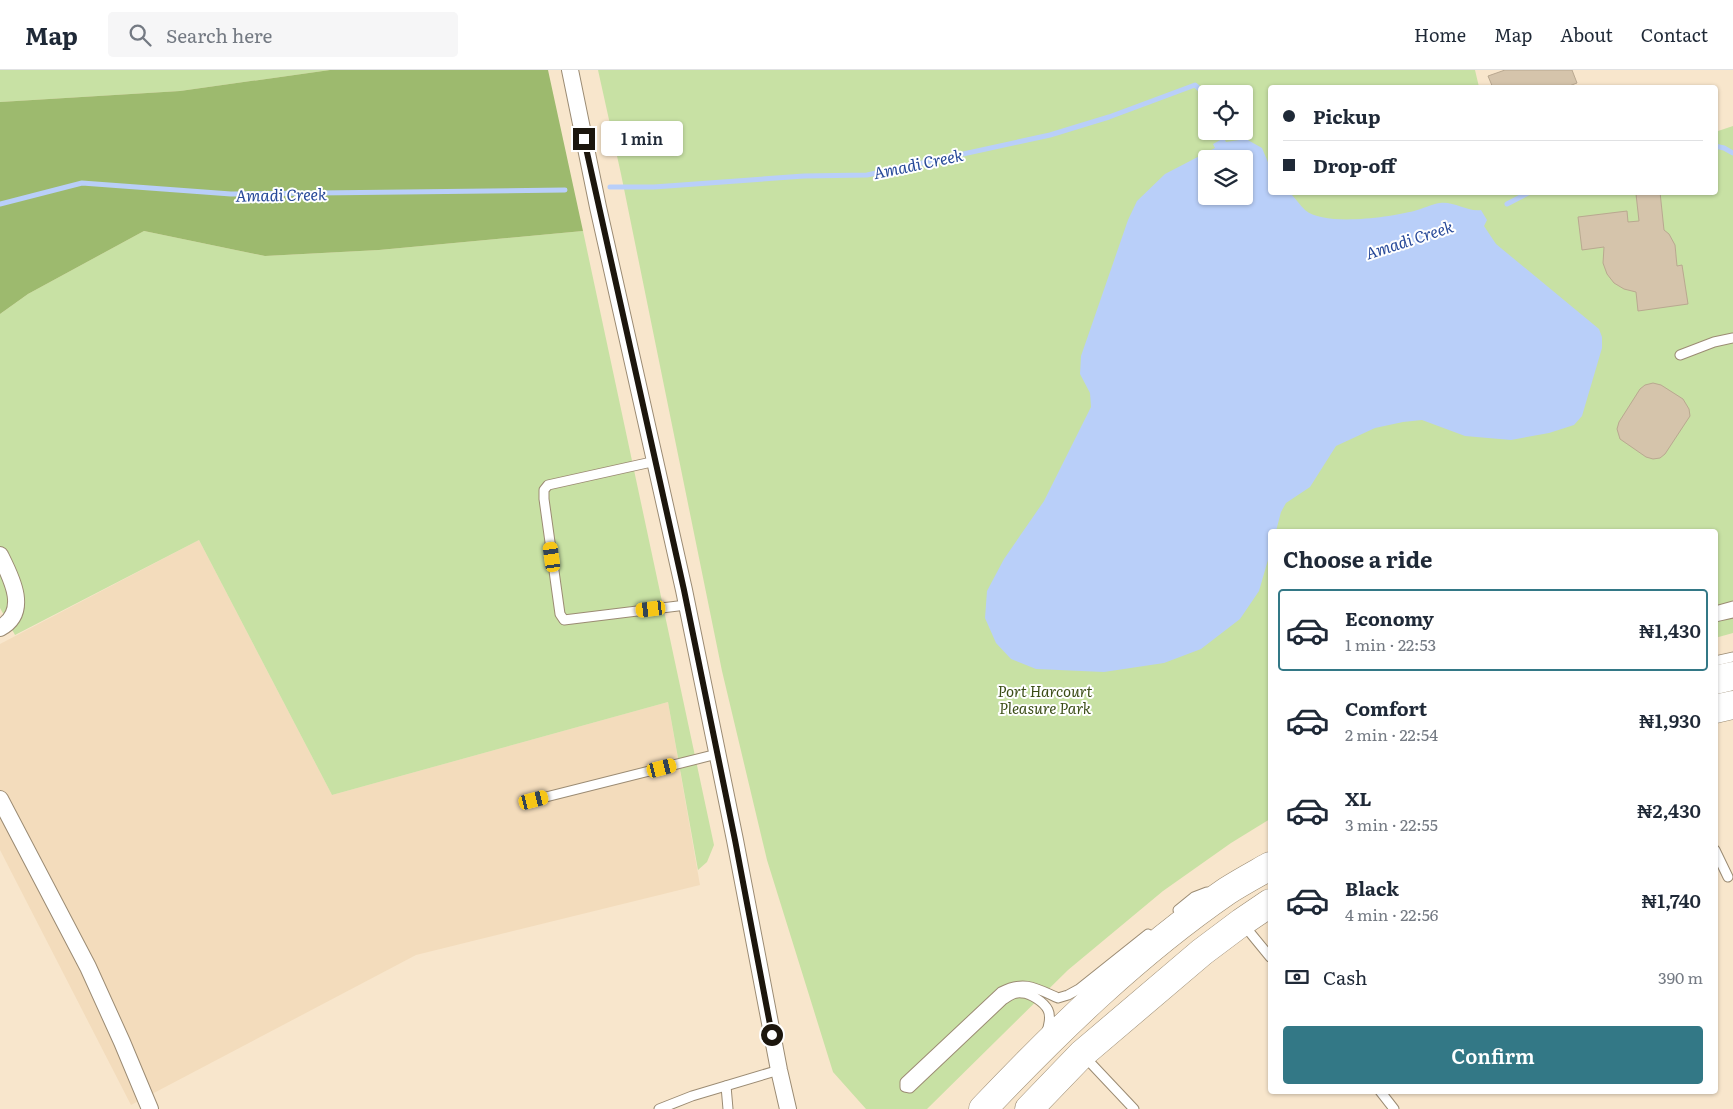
<!DOCTYPE html>
<html lang="en">
<head>
<meta charset="utf-8">
<style>
  body { margin:0; font-family:Literata,serif; background:#f6f6f7; color:#1f2937; height:100vh; display:flex; flex-direction:column; font-size:19px; white-space:nowrap }
  * { box-sizing:border-box; margin:0 }
  p { font-size:16px; color:#747a83 }
  .icon { flex:none; width:28px; height:28px; fill:none; stroke:currentColor; stroke-width:2; stroke-linecap:round; stroke-linejoin:round }
  .map { position:relative; flex:1; overflow:hidden }
  .drawer { position:absolute; left:1268px; top:459px; width:450px; height:565px; display:flex; flex-direction:column; background:#fff; border-radius:5px; box-shadow:0 1px 4px #0004 }
  .drawer>* { flex:none }
  .hud { position:absolute; left:1268px; top:15px; width:450px; height:110px; border-radius:5px; box-shadow:0 1px 4px #0004; display:grid; align-content:center; height:110px; padding:0 15px; background:#fff }
  .buttons { position:absolute; left:1198px; top:15px; display:grid; gap:10px }
  .buttons a { display:grid; place-items:center; width:55px; height:55px; border-radius:5px; background:#fff; box-shadow:0 1px 4px #0004; font-size:25px }
  .end { position:absolute; width:22px; height:22px; margin:-11px; border:6px solid #1c160d; background:#fff; box-shadow:0 0 0 2px #fff }
  .from { border-radius:50% }
  .bubble { position:absolute; height:35px; border-radius:5px; background:#fff; box-shadow:0 1px 4px #0004; font-size:16px; font-weight:600; line-height:35px; text-align:center }
  .car { position:absolute; width:15px; height:30px; margin:-15px -8px; border-radius:6px; box-shadow:0 0 4px 1px #0007; background:linear-gradient(#f5c518 24%,#345 0 40%,#f5c518 0 76%,#345 0 86%,#f5c518 0) }
  .hud b { display:flex; align-items:center; gap:18px; height:48px; font-size:19px }
  .hud b+b { border-top:1px solid #e0e1e3 }
  .hud i { width:12px; height:12px; background:#1f2937 }
  ul { padding:0; list-style:none }
  li { display:flex; align-items:center; gap:15px; height:82px; margin:0 10px 8px; padding:0 5px; border:2px solid transparent; border-radius:5px }
  li div { flex:1 }
  li b { display:block; font-size:19px }
  li em { font-style:normal; font-weight:600 }
  li.selected { border-color:#337886 }
  li>.icon { width:45px; height:45px; stroke-width:1.5 }
  h2 { padding:0 15px; font-size:22px; line-height:60px }
  .pay { display:flex; align-items:center; gap:12px; height:55px; padding:0 15px; font-size:19px }
  .pay p { margin-inline-start:auto }
  .button { display:flex; gap:10px; margin-top:auto; padding:10px 15px }
  .button a { flex:1; height:58px; border-radius:5px; background:#337886; color:#fff; font-size:20px; font-weight:600; line-height:58px; text-align:center }
  header { display:flex; align-items:center; gap:30px; box-sizing:border-box; height:70px; padding:0 25px; background:#fff; border-bottom:1px solid #e0e1e3 }
  header strong { font-size:24px }
  nav { display:flex; gap:28px; margin-inline-start:auto; font-size:18px }
  .search { width:350px; height:45px; background:#f6f6f7; display:flex; align-items:center; gap:12px; box-sizing:border-box; padding:0 18px; border-radius:5px; color:#747a83; font-size:19px }
  .map>svg:first-child { display:block }
</style>
</head>
<body>
<header>
<strong>Map</strong>
<div class="search"><svg class="icon" aria-label="search" viewBox="0 0 24 24"><circle cx="10" cy="10" r="6"/><path d="M15 15l6 6"/></svg>Search here</div>
<nav><a>Home</a><a>Map</a><a>About</a><a>Contact</a></nav>
</header>
<div class="map">
<svg width="1733" height="1039" viewBox="0 0 1733 1039">
  <rect width="100%" height="100%" fill="#f8e6cc"/>
  <polygon fill="#f3dcbc" points="199,470 332,725 668,632 700,815 416,885 131,1035 0,780 0,574"/>
  <g fill="#c8e1a4" fill-rule="evenodd">
    <polygon points="0,0 330,0 180,21 0,32"/>
    <path d="M 598,0 L 1475,0 L 1479,17 L 1270,18 L 1270,122 L 1715,122 L 1715,62 L 1733,56 L 1733,563 L 1715,568 L 1715,461 L 1270,461 L 1270,749 L 1231,773 L 1163,821 L 1068,900 L 927,1039 L 866,1039 L 833,1002 L 767,790 L 722,601 L 621,104 ZM 1206,24 L 1244,24 L 1244,61 L 1206,61 ZM 1206,89 L 1244,89 L 1244,126 L 1206,126 Z"/>
    <polygon points="144,161 265,186 379,180 583,161 714,775 707,792 698,800 668,632 332,725 199,470 15,565 0,538 0,244 28,224"/>
  </g>
  <polygon fill="#9dba6e" points="330,0 548,0 583,161 379,180 265,186 144,161 28,224 0,244 0,32 180,21"/>
  <path fill="#b9cff9" fill-rule="evenodd" d="M 1224,68 L 1226,72 L 1246,69 L 1262,78 L 1270,97 L 1270,122 L 1290,123 C 1295,128 1300,135 1305,140 C 1325,157 1390,147 1414,141 C 1423,139 1431,134 1440,133 C 1454,131 1467,142 1481,140 L 1487,150 L 1484,156 L 1496,174 L 1599,259 L 1602,267 L 1602,278 L 1582,346 L 1574,355 L 1549,363 L 1511,370 L 1465,366 L 1422,350 L 1403,352 L 1375,358 L 1336,376 L 1310,417 L 1286,433 L 1281,442 L 1276,461 L 1270,461 L 1270,483 L 1259,521 L 1240,549 L 1201,579 L 1164,593 L 1104,602 L 1036,599 L 1011,589 L 996,573 L 985,548 L 987,521 L 1004,489 L 1044,431 L 1091,337 L 1090,323 L 1080,304 L 1081,286 L 1128,150 L 1137,131 L 1165,104 L 1215,78 L 1213,74 ZM 1206,89 L 1244,89 L 1244,126 L 1206,126 Z"/>
  <g fill="none" stroke-linecap="round" stroke-linejoin="round">
    <g stroke="#b9cff9" stroke-width="5">
      <polyline points="1715,76 1724,78 1733,83"/>
      <polyline points="610,117 654,117 804,106 867,105 1050,65 1109,47 1195,15 1203,22 1206,31"/>
      <polyline points="0,134 82,113 231,124 565,120"/>
      <polyline points="1507,134 1530,122"/>
    </g>
  </g>
  <g fill="#d5c4ab" stroke="#b9a890">
    <polygon points="1505,0 1572,0 1577,13 1564,18 1493,18 1488,6"/>
    <polygon points="1647,122 1660,122 1664,160 1669,164 1675,175 1677,196 1682,195 1688,234 1638,241 1636,222 1624,219 1614,213 1607,204 1603,193 1604,177 1582,180 1578,147 1627,141 1628,152 1639,151 1636,124"/>
    <polygon points="1653,313 1661,315 1683,329 1689,339 1690,346 1665,384 1660,388 1653,389 1646,387 1620,369 1617,359 1619,352 1640,319 1645,315"/>
  </g>
  <g fill="none" stroke-linecap="round" stroke-linejoin="round">
    <g stroke="#9b8b73" stroke-width="11">
      <g id="lane">
        <polyline points="1680,285 1714,272 1733,268"/>
        <polyline points="656,391 548,415 544,420 544,429 560,544 564,550 686,535"/>
        <polyline points="1715,541 1733,536"/>
        <polyline points="1715,547 1733,543"/>
        <polyline points="1715,591 1733,587"/>
        <polyline points="534,730 717,684"/>
        <polyline points="1715,780 1728,807"/>
        <polyline points="1178,840 1194,827 1207,822"/>
        <polyline points="1243,854 1270,887"/>
        <path d="M 1046,963 C 1049,957 1051,946 1048,940 C 1044,932 1030,923 1022,923 C 1014,922 1009,926 1003,930 L 910,1018 L 905,1017 L 905,1012 L 1001,922 C 1024,910 1036,918 1058,928 L 1068,925 L 1079,919 L 1148,864"/>
        <polyline points="1084,986 1134,1039"/>
        <polyline points="726,1016 728,1039"/>
        <polyline points="1380,1021 1394,1039"/>
        <polyline points="659,1039 692,1026 779,1000"/>
      </g>
    </g>
    <g stroke="#9b8b73" stroke-width="18">
      <g id="street">
        <polyline points="570,0 598,137 684,520 735,770 779,1000 788,1039"/>
        <path d="M 0,485 C 11,507 30,542 0,558"/>
        <polyline points="0,729 88,897 122,972 150,1039"/>
      </g>
    </g>
    <g stroke="#9b8b73" stroke-width="29">
      <g id="highway">
        <polyline points="1715,610 1733,606"/>
        <polyline points="1715,639 1733,635"/>
        <path d="M 983,1039 C 1058,960 1137,883 1227,821 C 1241,812 1256,804 1270,796"/>
        <polyline points="1029,1039 1082,984 1202,882 1242,852 1270,833"/>
      </g>
    </g>
    <use href="#lane" stroke="#fff" stroke-width="9"/>
    <use href="#street" stroke="#fff" stroke-width="16"/>
    <use href="#highway" stroke="#fff" stroke-width="28"/>
  </g>
  <g fill="none" stroke-linecap="round" stroke-linejoin="round">
    <polyline stroke="#1c160d" stroke-width="6" points="584,69 684,520 735,770 772,965"/>
  </g>
  <g text-anchor="middle" dominant-baseline="central" stroke-width="4" stroke-linejoin="round" paint-order="stroke">
    <g font-size="15" font-style="italic" fill="#3b4d16" stroke="#fff">
      <text x="1045" y="620">Port Harcourt<tspan x="1045" dy="17">Pleasure Park</tspan></text>
    </g>
    <g font-size="16" font-style="italic" fill="#274999" stroke="#fff">
      <text transform="translate(918 93) rotate(-12)">Amadi Creek</text>
      <text transform="translate(281 124) rotate(-1)">Amadi Creek</text>
      <text transform="translate(1409 169) rotate(-18)">Amadi Creek</text>
    </g>
  </g>
</svg>
<div class="buttons">
<a><svg class="icon" aria-label="locate" viewBox="0 0 24 24"><circle cx="12" cy="12" r="6"/><path d="M12 2v4M12 18v4M2 12h4M18 12h4"/></svg></a>
<a><svg class="icon" aria-label="layers" viewBox="0 0 24 24"><path d="M12 4l9 5-9 5-9-5zM3 14l9 5 9-5"/></svg></a>
</div>
<i class="end from" style="left:772px;top:965px"></i>
<i class="end" style="left:584px;top:69px"></i>
<div class="bubble" style="left:601px;top:51px;width:82px">1 min</div>
<i class="car" style="left:552px;top:487px;rotate:352deg"></i>
<i class="car" style="left:651px;top:539px;rotate:263deg"></i>
<i class="car" style="left:662px;top:698px;rotate:76deg"></i>
<i class="car" style="left:534px;top:730px;rotate:76deg"></i>
<div class="hud">
<b><i class="from"></i>Pickup</b>
<b><i></i>Drop-off</b>
</div>
<section class="drawer">
<h2>Choose a ride</h2>
<ul>
<li class="selected"><svg class="icon" aria-label="car" viewBox="0 0 24 24"><path d="M5 17H2v-5l4-1 3-4h7l3 4 3 1v5h-3M9 17h6M6 11h13"/><circle cx="7" cy="17" r="2"/><circle cx="17" cy="17" r="2"/></svg><div><b>Economy</b><p>1 min · 22:53</p></div><em>₦1,430</em></li>
<li><svg class="icon" aria-label="car" viewBox="0 0 24 24"><path d="M5 17H2v-5l4-1 3-4h7l3 4 3 1v5h-3M9 17h6M6 11h13"/><circle cx="7" cy="17" r="2"/><circle cx="17" cy="17" r="2"/></svg><div><b>Comfort</b><p>2 min · 22:54</p></div><em>₦1,930</em></li>
<li><svg class="icon" aria-label="car" viewBox="0 0 24 24"><path d="M5 17H2v-5l4-1 3-4h7l3 4 3 1v5h-3M9 17h6M6 11h13"/><circle cx="7" cy="17" r="2"/><circle cx="17" cy="17" r="2"/></svg><div><b>XL</b><p>3 min · 22:55</p></div><em>₦2,430</em></li>
<li><svg class="icon" aria-label="car" viewBox="0 0 24 24"><path d="M5 17H2v-5l4-1 3-4h7l3 4 3 1v5h-3M9 17h6M6 11h13"/><circle cx="7" cy="17" r="2"/><circle cx="17" cy="17" r="2"/></svg><div><b>Black</b><p>4 min · 22:56</p></div><em>₦1,740</em></li>
</ul>
<div class="pay"><svg class="icon" aria-label="cash" viewBox="0 0 24 24"><path d="M3 7h18v10H3z"/><circle cx="12" cy="12" r="2"/></svg>Cash<p>390 m</p></div>
<div class="button"><a>Confirm</a></div>
</section>
</div>
</body>
</html>
